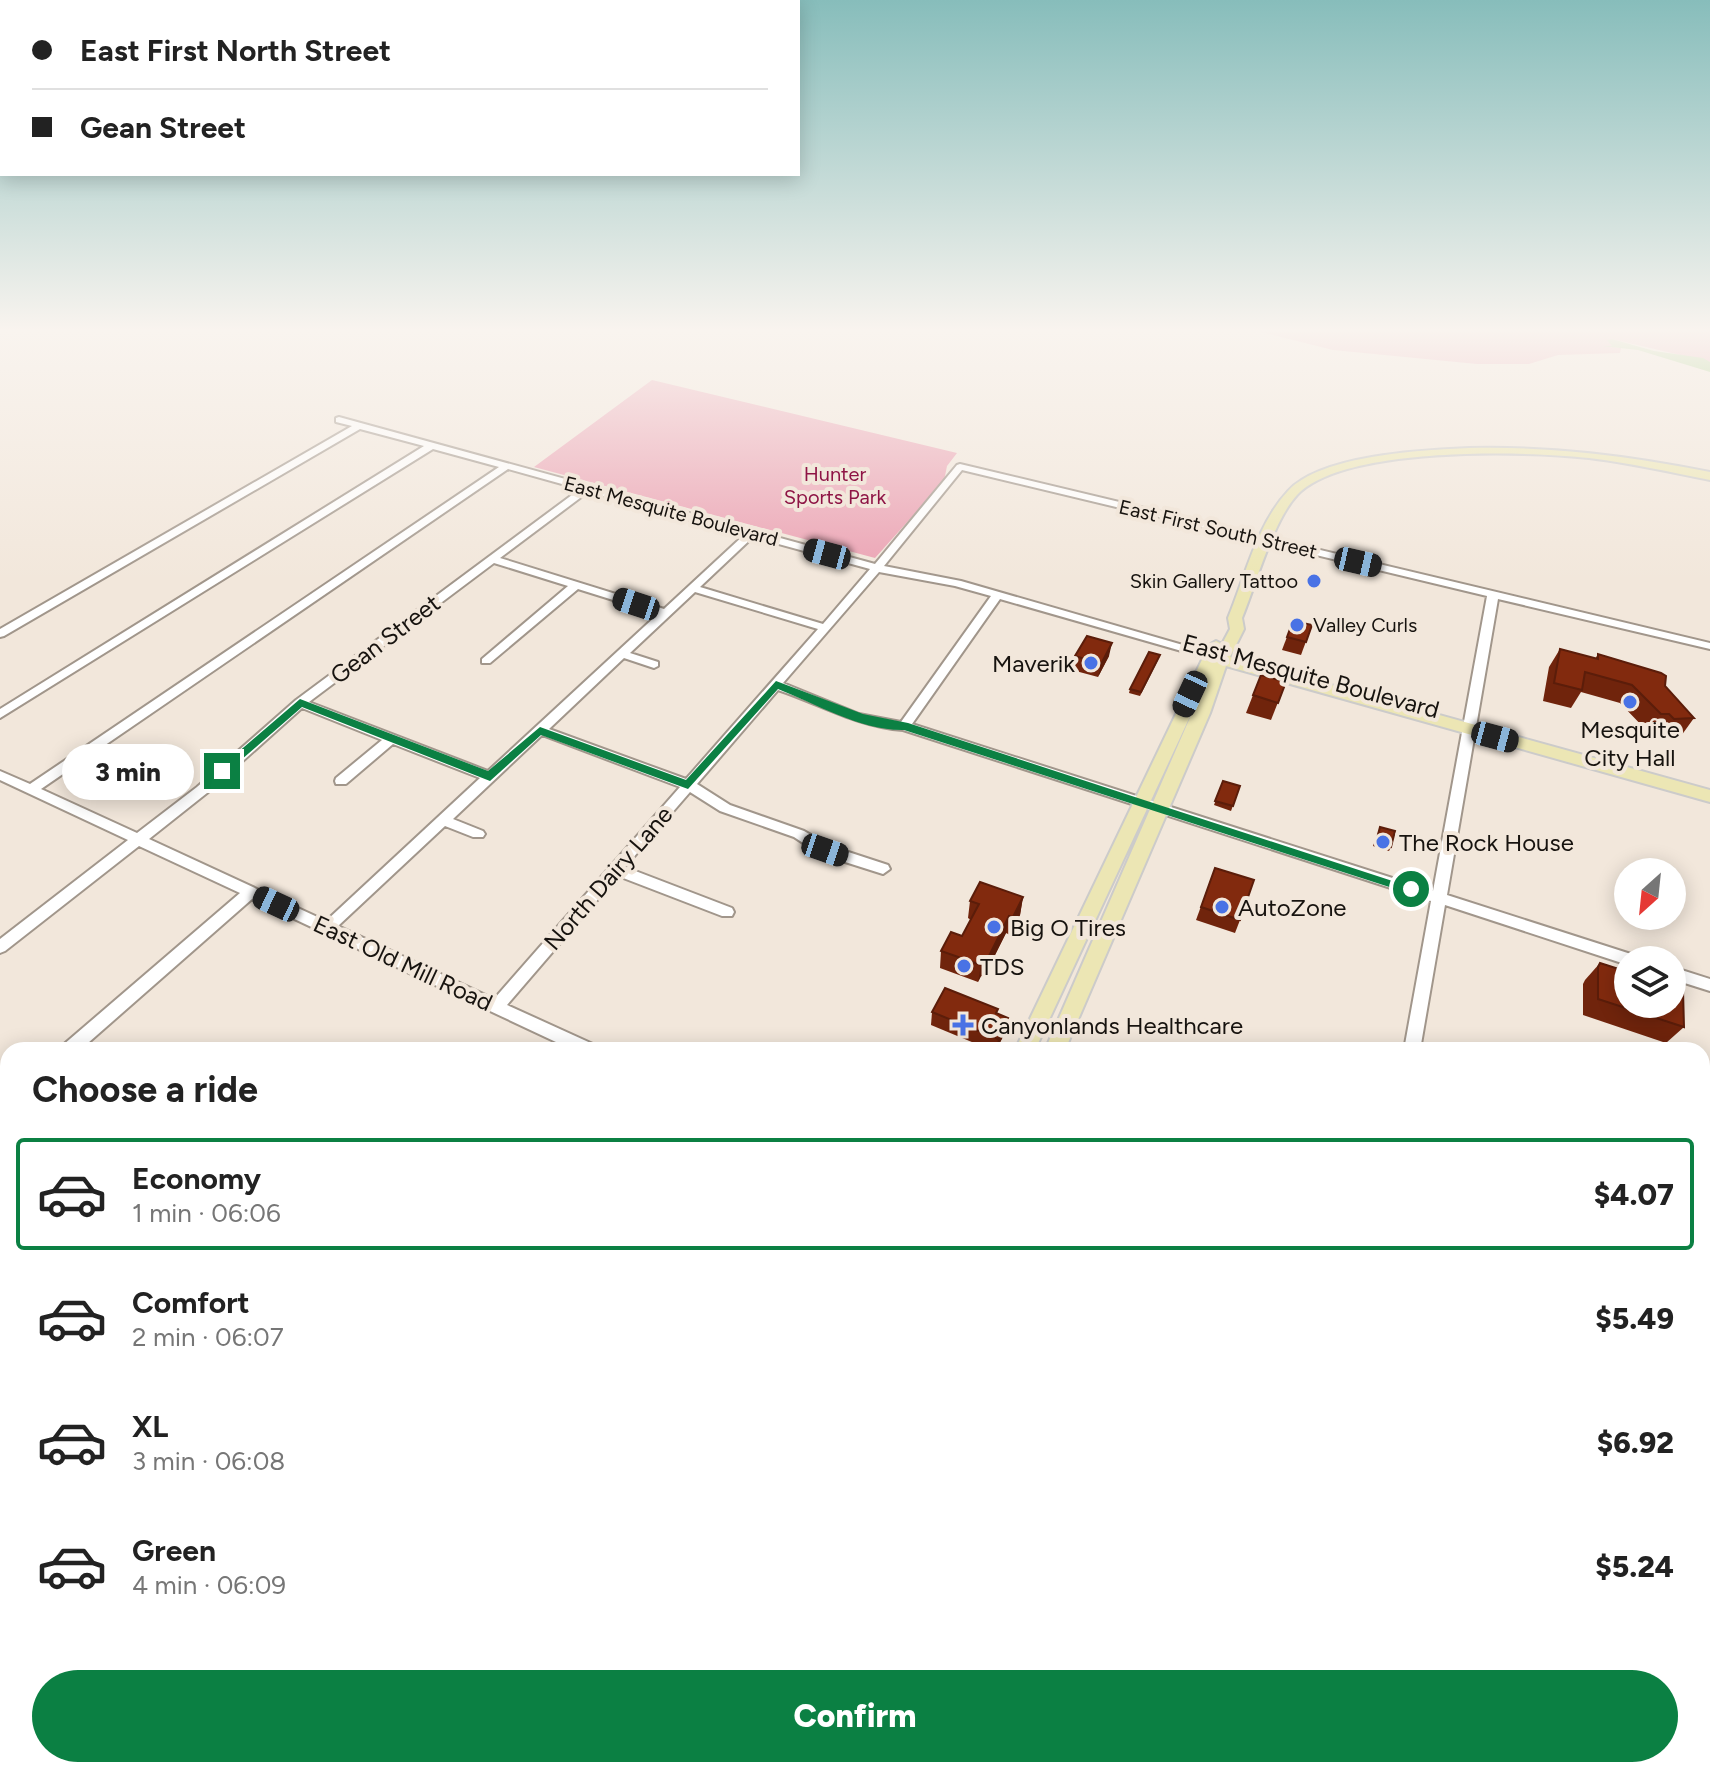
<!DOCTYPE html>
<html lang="en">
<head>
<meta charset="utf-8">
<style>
  body { margin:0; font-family:Figtree,sans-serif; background:#f6f6f6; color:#222; height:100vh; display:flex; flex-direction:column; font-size:30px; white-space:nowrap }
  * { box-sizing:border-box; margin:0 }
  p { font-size:26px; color:#767676 }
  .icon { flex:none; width:44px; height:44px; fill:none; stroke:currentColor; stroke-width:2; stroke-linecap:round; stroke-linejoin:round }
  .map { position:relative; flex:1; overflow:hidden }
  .details { position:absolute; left:0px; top:1042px; width:1710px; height:736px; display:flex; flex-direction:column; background:#fff; border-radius:24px 24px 0 0; box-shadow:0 4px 20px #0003 }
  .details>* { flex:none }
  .banner { position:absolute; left:0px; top:0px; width:800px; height:176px; box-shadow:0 4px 20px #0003; display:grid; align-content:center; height:176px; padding:0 32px; background:#fff }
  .needle { width:52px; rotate:207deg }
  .controls { position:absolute; left:1614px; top:858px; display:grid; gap:16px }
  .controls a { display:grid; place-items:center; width:72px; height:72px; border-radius:50%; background:#fff; box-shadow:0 4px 20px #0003; font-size:40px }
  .end { position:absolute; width:36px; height:36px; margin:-18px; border:10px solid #0b8043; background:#fff; box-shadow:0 0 0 4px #fff }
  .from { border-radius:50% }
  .bubble { position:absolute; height:56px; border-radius:28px; background:#fff; box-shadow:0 4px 20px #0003; font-size:26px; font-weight:800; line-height:56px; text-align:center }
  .car { position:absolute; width:24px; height:48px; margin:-24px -12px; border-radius:10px; box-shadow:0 0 6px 2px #0007; background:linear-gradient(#222 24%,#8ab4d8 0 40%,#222 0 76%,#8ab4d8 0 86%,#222 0) }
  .banner b { display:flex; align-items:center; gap:28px; height:76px; font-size:30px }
  .banner b+b { border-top:2px solid #e0e0e0 }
  .banner i { width:20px; height:20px; background:#222 }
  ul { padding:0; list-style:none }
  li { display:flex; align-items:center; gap:24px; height:112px; margin:0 16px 12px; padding:0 16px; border:4px solid transparent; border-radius:8px }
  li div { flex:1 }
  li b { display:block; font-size:30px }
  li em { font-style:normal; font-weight:800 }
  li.selected { border-color:#0b8043 }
  li>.icon { width:72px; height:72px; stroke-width:1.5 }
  h2 { padding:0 32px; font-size:36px; line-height:96px }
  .cta { display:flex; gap:16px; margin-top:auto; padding:16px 32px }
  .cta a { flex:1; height:92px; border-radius:48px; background:#0b8043; color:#fff; font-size:32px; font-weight:800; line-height:92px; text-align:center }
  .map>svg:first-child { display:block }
</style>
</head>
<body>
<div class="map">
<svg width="1710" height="1778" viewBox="0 0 1710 1778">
  <rect width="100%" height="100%" fill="#f2e7db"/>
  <g fill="#eba2b3">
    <polygon points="1257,331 1710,331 1710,362 1612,339 1613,347 1621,348 1620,353 1558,355 1529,364 1477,364 1333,350"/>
    <polygon points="652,380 957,453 947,466 944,481 875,558 534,467"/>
    <polygon points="1702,1568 1710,1572 1710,1778 1473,1778 1464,1770 1702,1770"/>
  </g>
  <polygon fill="#95cb77" points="1612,339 1654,351 1703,358 1710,362 1710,372 1638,350 1602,346 1612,346 1607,340"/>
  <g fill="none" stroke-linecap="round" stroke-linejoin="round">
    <g stroke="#a1968b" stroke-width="4">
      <g id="minor">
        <path d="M 339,417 L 875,564 L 957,465 L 960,464 L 1710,643 L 1710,649 L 1498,599 L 1447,895 L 1637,956 L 1639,960 L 1628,960 L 1628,965 L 1445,905 L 1420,1050 L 1404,1050 L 1431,901 L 903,730 C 858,727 820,704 778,690 L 697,784 L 730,805 L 804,831 L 830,846 L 888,865 L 890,869 L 883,874 L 820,854 L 794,837 L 720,811 L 690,792 L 625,867 L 732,908 L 734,912 L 732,916 L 722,916 L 618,876 L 507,1005 L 595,1045 L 597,1050 L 573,1050 L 252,899 L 80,1050 L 61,1050 L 63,1045 L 240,893 L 139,846 L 5,951 L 0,953 L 0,939 L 128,840 L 0,780 L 0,771 L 30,784 L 499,467 L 433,449 L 0,718 L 0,709 L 424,446 L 360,429 L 4,636 L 0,637 L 0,629 L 352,426 L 336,422 L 336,418 ZM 508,469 L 580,489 L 296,700 L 197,787 L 137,833 L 41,789 ZM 962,470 L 1487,596 L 1433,891 L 912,724 L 1000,599 L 1206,658 L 1214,658 L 1216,656 L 1214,654 L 961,581 L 884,566 ZM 588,492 L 744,535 L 664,609 L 500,558 ZM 753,537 L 870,569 L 823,624 L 700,587 ZM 494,563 L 568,586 L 482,659 L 482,663 L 490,663 L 578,589 L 658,614 L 488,771 L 309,702 ZM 879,572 L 955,586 L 991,596 L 901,722 L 859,714 L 783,683 ZM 695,592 L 818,629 L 686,779 L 549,729 L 624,658 L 654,668 L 658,666 L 658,662 L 630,653 ZM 302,708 L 382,740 L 336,778 L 335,781 L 336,784 L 346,784 L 393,744 L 480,778 L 326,921 L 149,839 L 207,793 ZM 542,735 L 680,787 L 494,999 L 338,926 L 445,826 L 473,837 L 483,837 L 485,834 L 483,831 L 453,819 Z"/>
        <polygon points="1672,967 1710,979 1710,991 1672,979"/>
        <polygon points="8,1096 8,1113 0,1117 0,1100"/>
        <polygon points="1406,1770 1436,1770 1439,1778 1409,1778"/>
      </g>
    </g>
    <g stroke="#cccbca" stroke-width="4">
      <g id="major">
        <path d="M 1469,448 C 1552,446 1629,456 1710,472 L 1710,480 C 1670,472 1630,463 1589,458 C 1524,451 1344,446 1297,495 C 1273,521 1256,584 1242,618 L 1244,629 L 1230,657 L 1710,790 L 1710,802 L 1226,666 L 1210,713 L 1065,1050 L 1045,1050 L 1199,697 L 1035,1050 L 1015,1050 L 1209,645 L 1216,641 L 1222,644 L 1230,629 L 1228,618 C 1245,577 1257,524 1288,491 C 1321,455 1422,450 1469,448 Z"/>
        <polygon points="8,1673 8,1703 0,1704 0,1674"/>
        <polygon points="402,1770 488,1770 485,1778 398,1778"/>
      </g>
    </g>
    <use href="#minor" fill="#fff" fill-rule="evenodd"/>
    <use href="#major" fill="#ece6b4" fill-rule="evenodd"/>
  </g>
  <g fill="#70240c">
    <polygon points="1293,621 1312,625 1301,655 1282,650"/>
    <polygon points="1560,649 1595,659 1598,654 1665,686 1694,718 1681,736 1661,737 1656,732 1648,732 1620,703 1581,692 1571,708 1543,701 1549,667"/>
    <polygon points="1075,656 1109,656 1098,677 1072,670"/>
    <polygon points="1158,660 1140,696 1129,693 1130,689"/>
    <polygon points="1286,682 1271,720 1246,713 1253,695"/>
    <polygon points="1223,781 1240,786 1231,811 1214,805"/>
    <polygon points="1380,827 1391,847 1389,851 1373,846"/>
    <polygon points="1215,868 1240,920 1235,933 1196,920"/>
    <polygon points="1023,897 1020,915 1010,935 1006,933 984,977 981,976 978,982 940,968 941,951 962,936 971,920 968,918 970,901"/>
    <polygon points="1600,963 1684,1027 1666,1043 1583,1015 1583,984 1585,980"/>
    <polygon points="932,1012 997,1014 1008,1018 1006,1031 996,1050 991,1050 931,1025"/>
    <polygon points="1702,1106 1710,1109 1709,1469 1702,1466"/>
  </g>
  <g fill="#5b1d0a">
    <polygon points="1112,643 1109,656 1098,677 1101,664"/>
    <polygon points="1023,897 1020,915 1010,935 1013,917"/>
    <polygon points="1009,916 1006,933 984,977 987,960"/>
    <polygon points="984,959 981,976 978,982 981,965"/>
    <polygon points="1008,1018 1006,1031 996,1050 998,1039"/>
    <polygon points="140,1770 156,1770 162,1778 145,1778"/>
  </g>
  <g fill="#822a0e" stroke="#5b1d0a" stroke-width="2">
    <polygon points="1293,621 1312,625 1306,642 1287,637"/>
    <polygon points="1087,636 1112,643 1101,664 1075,656"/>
    <polygon points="1560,649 1598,659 1598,654 1661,673 1666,676 1665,686 1694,718 1674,719 1669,714 1661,714 1632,685 1585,672 1582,690 1554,683"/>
    <polygon points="1149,652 1160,655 1141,692 1130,689"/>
    <polygon points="1261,675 1286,682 1278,703 1253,695"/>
    <polygon points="1223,781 1240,786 1233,806 1215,801"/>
    <polygon points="1380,827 1395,831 1391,847 1376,842"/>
    <polygon points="1215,868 1254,880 1240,920 1201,907"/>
    <polygon points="980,882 1023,897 1013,917 1009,916 987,960 984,959 981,965 941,951 951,932 962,936 979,904 970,901"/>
    <polygon points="1600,963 1628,972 1628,1004 1672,1004 1672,986 1683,990 1684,1027 1598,999 1598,967"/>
    <polygon points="945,988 998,1009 996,1013 1008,1018 998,1039 932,1012"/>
    <polygon points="1702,1106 1710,1109 1710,1449 1702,1446"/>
    <polygon points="101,1770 140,1770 145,1778 93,1778"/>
  </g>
  <linearGradient id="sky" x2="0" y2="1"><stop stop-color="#87bdbb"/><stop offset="0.57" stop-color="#f9f4ef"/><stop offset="1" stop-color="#f9f4ef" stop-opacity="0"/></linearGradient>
  <rect width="1710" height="580" fill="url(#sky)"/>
  <path fill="#0b8043" d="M 776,681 L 863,714 L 908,723 L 1417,889 L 1411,894 L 904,730 C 862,731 816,704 778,689 L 688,789 L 541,735 L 490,781 L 302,707 L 226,773 L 216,771 L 300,699 L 488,771 L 540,727 L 686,780 Z"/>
  <g fill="#4972e5" stroke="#f2e7db" stroke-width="3">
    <circle cx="1314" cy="581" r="8"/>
    <circle cx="1297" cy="625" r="8"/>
    <circle cx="1091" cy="663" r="8"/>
    <circle cx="1630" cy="702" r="8"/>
    <circle cx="1383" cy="842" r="8"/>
    <circle cx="1222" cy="907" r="8"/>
    <circle cx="994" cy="927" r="8"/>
    <circle cx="964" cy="966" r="8"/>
    <path d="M959 1013h8v8h8v8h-8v8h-8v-8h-8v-8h8z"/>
  </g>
  <g text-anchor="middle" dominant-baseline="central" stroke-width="8" stroke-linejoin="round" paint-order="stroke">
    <g font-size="20" fill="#8e1545" stroke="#f2e7db">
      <text x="835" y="474">Hunter<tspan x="835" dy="23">Sports Park</tspan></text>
    </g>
    <g font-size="20" fill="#17130f" stroke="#f2e7db">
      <text transform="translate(671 511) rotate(15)">East Mesquite Boulevard</text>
      <text transform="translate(1218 529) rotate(13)">East First South Street</text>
    </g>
    <g font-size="20" fill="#17130f" stroke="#f2e7db" text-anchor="end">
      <text x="1298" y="581">Skin Gallery Tattoo</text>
      <text x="1313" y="625" text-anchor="start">Valley Curls</text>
    </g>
    <g font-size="24" fill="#17130f" stroke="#f2e7db">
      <text transform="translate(385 639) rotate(-37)">Gean Street</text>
      <text transform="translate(1311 676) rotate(15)">East Mesquite Boulevard</text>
      <text transform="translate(608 878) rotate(-49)">North Dairy Lane</text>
      <text transform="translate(403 963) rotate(25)">East Old Mill Road</text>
    </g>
    <g font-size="24" fill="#17130f" stroke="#f2e7db" text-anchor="start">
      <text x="1075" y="663" text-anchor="end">Maverik</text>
      <text x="1630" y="729" text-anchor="middle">Mesquite<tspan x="1630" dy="28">City Hall</tspan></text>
      <text x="1399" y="842">The Rock House</text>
      <text x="1238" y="907">AutoZone</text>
      <text x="1010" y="927">Big O Tires</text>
      <text x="980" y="966">TDS</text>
      <text x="981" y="1025">Canyonlands Healthcare</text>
    </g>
  </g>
</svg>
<div class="controls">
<a><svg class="needle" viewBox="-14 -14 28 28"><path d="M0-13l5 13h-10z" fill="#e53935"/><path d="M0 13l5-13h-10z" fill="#767676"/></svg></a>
<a><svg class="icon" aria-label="layers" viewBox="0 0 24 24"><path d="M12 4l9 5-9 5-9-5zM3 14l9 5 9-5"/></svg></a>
</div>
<i class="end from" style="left:1411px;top:889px"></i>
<i class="end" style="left:222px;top:771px"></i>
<div class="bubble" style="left:62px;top:744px;width:132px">3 min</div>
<i class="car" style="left:827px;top:554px;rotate:285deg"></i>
<i class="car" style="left:1358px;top:562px;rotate:103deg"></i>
<i class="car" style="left:636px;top:604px;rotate:288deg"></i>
<i class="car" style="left:1190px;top:694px;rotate:205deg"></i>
<i class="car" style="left:1495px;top:737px;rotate:105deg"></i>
<i class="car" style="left:825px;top:850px;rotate:109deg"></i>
<i class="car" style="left:276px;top:904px;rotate:295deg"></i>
<div class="banner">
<b><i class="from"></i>East First North Street</b>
<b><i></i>Gean Street</b>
</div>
<section class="details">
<h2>Choose a ride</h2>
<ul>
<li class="selected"><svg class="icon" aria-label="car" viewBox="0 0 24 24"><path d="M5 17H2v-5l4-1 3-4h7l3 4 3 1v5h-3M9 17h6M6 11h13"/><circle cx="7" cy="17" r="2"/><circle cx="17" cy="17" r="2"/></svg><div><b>Economy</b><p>1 min · 06:06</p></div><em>$4.07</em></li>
<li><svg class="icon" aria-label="car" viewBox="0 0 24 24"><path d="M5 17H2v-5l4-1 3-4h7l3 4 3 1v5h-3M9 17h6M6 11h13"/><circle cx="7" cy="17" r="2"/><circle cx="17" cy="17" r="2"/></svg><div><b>Comfort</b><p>2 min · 06:07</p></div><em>$5.49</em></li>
<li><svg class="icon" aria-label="car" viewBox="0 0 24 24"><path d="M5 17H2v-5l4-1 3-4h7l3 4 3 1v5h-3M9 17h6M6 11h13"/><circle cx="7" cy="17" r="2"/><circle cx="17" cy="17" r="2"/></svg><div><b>XL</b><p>3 min · 06:08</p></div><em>$6.92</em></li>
<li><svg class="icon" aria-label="car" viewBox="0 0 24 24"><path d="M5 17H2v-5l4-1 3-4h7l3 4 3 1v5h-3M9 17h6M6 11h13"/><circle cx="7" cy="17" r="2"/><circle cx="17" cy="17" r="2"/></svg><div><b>Green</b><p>4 min · 06:09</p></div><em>$5.24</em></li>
</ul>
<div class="cta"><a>Confirm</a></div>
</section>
</div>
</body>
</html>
